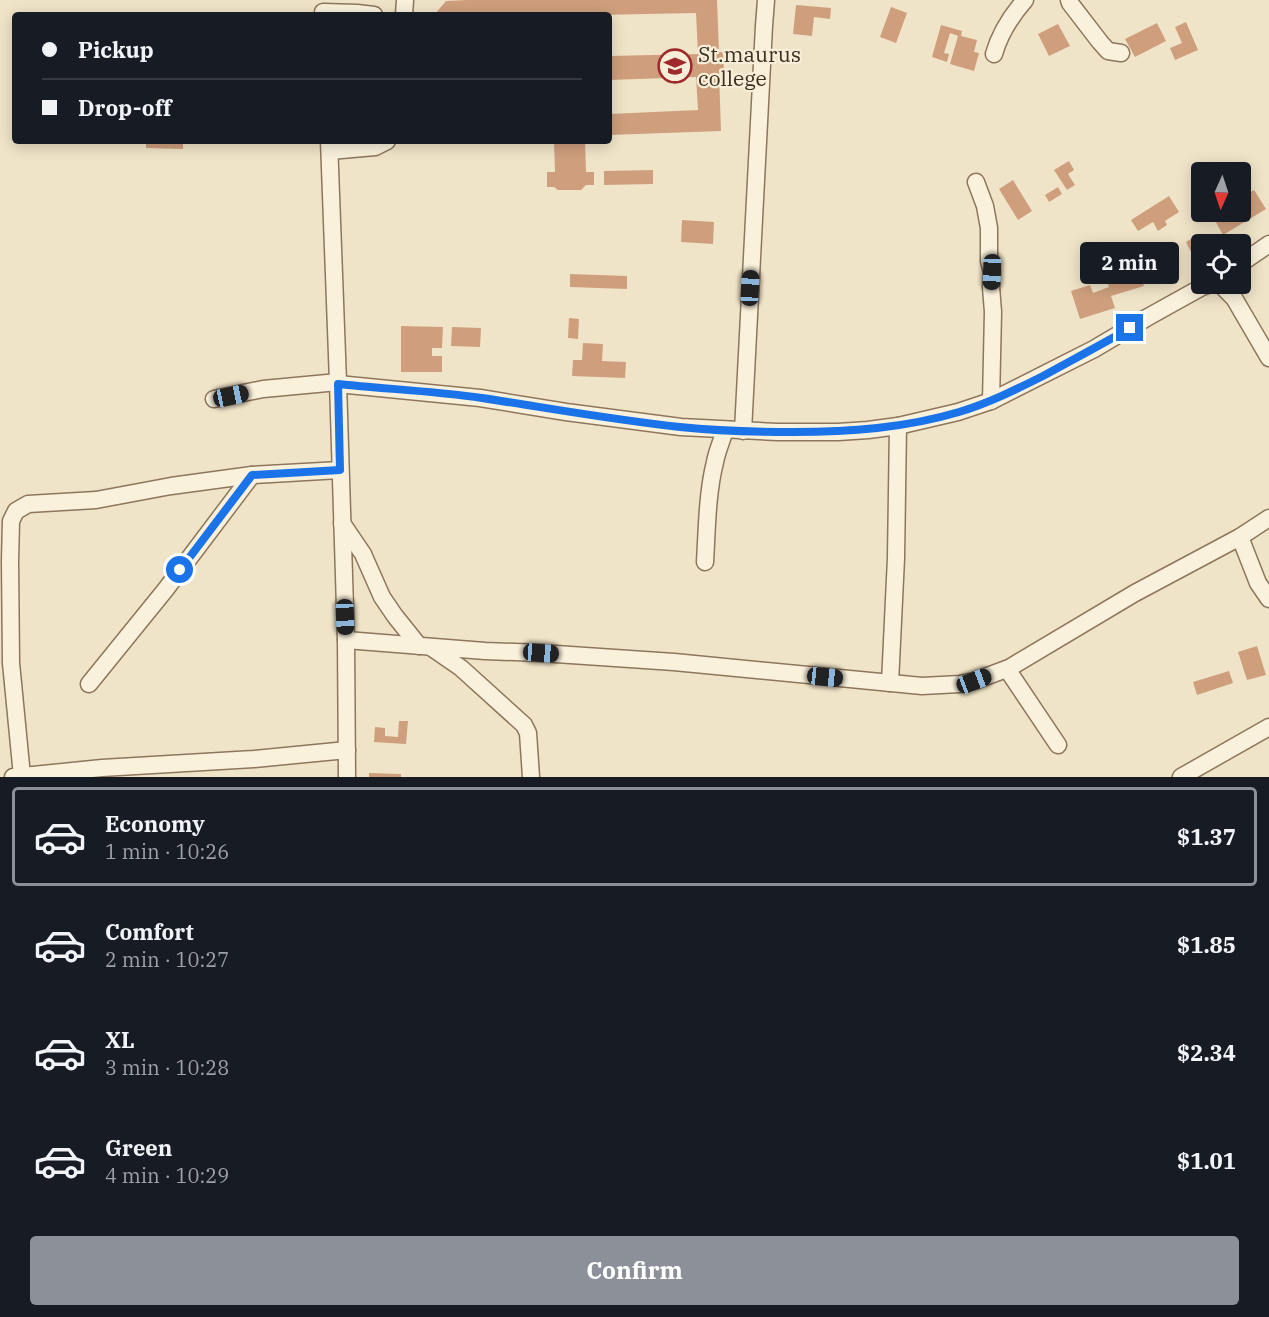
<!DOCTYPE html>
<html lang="en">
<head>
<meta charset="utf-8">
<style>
  body { margin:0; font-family:"IBM Plex Serif",serif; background:#242831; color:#f1f3f6; height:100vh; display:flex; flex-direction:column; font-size:22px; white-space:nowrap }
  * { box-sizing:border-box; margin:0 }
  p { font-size:20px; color:#9ea1a6 }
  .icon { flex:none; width:33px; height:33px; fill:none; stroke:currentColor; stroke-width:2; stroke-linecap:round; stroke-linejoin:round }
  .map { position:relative; height:777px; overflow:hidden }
  .sheet { display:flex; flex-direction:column; background:#171b24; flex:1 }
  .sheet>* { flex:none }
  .hud { position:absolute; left:12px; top:12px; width:600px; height:132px; border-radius:6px; box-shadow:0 3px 15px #0003; display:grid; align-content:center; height:132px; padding:0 30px; background:#171b24 }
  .needle { width:39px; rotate:183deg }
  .tools { position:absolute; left:1191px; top:162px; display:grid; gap:12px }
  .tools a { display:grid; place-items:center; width:60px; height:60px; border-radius:6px; background:#171b24; box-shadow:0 3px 15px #0003; font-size:30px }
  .end { position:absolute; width:27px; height:27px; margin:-14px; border:8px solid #1a73e8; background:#fff; box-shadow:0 0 0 3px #fff }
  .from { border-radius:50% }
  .bubble { position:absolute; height:42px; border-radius:6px; background:#171b24; box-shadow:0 3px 15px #0003; font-size:20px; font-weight:700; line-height:42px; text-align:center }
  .car { position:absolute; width:18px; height:36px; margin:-18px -9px; border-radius:8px; box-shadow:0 0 4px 2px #0007; background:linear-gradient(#222 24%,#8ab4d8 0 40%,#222 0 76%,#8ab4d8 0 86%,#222 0) }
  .hud b { display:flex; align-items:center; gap:21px; height:57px; font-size:22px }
  .hud b+b { border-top:2px solid #363941 }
  .hud i { width:15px; height:15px; background:#f1f3f6 }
  ul { padding:10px 0 0; list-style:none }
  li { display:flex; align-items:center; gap:18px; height:99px; margin:0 12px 9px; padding:0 18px; border:3px solid transparent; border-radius:6px }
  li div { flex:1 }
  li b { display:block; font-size:22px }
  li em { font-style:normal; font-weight:700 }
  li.active { border-color:#8c9099 }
  li>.icon { width:54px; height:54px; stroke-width:1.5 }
  .button { display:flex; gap:12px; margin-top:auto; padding:12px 30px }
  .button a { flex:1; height:69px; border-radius:6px; background:#8c9099; color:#fff; font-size:24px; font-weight:700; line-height:69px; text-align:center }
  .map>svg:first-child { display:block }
</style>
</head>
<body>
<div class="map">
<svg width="1269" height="777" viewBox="0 0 1269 777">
  <rect width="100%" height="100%" fill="#f0e4c8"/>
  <g fill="#cf9f7d">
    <polygon points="467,0 717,0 719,52 723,52 724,73 719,73 721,131 609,135 609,114 698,110 696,77 609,80 609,56 698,54 696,13 597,15 434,15 446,1"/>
    <polygon points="796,5 831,8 830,19 814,17 812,36 793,34"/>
    <polygon points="891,7 907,13 896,43 880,37"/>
    <polygon points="1186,22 1198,50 1175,60 1170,48 1182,43 1175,27"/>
    <polygon points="1157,23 1166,41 1135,57 1125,39"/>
    <polygon points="1058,24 1070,46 1049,56 1038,34"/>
    <polygon points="941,25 962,31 961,36 977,40 974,52 979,53 974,71 950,64 958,36 950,33 944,53 949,54 947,62 932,57"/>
    <polygon points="146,141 183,141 183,149 146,148"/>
    <polygon points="554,141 585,141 586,172 594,172 594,185 586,185 581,190 558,190 554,187 547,187 547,172 555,172"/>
    <polygon points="1069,161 1074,170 1068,174 1075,185 1067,190 1054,170"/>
    <polygon points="653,170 653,184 604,185 604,171"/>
    <polygon points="1013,180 1032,211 1018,220 999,189"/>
    <polygon points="1058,187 1062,194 1049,202 1045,195"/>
    <polygon points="1254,190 1266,209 1223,235 1212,215 1218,212 1240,212 1240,198"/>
    <polygon points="1169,196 1179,212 1165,221 1167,225 1158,231 1153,222 1138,231 1131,220"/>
    <polygon points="682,220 714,222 713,244 681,242"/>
    <polygon points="1196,236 1202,247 1202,252 1193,256 1186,242"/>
    <polygon points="1134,253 1144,286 1111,296 1115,308 1080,319 1071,291 1090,285 1093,293 1109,287 1104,272 1113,269 1110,260"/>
    <polygon points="570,274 627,276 627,289 570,287"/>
    <polygon points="569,318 579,319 578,339 568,338"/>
    <polygon points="401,326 443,327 442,348 432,348 432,356 442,356 442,372 401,372"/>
    <polygon points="452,327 481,328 480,347 451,346"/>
    <polygon points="583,343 603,344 602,361 626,362 625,378 572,376 573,360 582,360"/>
    <polygon points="1257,646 1266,675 1247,680 1238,652"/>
    <polygon points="1229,671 1233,683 1197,695 1193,682"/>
    <polygon points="399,721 408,721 406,744 374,742 375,727 385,728 385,736 398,737"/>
    <polygon points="369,773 401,774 401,777 369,777"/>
  </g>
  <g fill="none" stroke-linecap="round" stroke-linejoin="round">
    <g stroke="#8d765c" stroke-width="19">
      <g id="minor">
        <polyline points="1069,0 1070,3 1100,42 1108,51 1121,53"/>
        <polyline points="323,12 357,13 374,15"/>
        <polyline points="404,15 405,0"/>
        <path d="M 994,54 C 1000,33 1011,16 1025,0"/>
        <polyline points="329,141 338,382 346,640 347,777"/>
        <polyline points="330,151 375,147 387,141"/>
        <polyline points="976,182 985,206 989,228 989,261 992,272 991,287 993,312 991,401"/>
        <polyline points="1240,264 1269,244"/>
        <polyline points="338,384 480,398 566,412 681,427 777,432 838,432 868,430 898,426 958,412 991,401 1094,349 1148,317 1202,287 1210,284 1220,284 1234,298 1269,358"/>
        <polyline points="214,399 263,389 338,382"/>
        <polyline points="743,431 764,26 766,0"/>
        <polyline points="342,523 363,554 382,597 395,616 419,646"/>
        <polyline points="1240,537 1258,583 1269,599"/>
        <path d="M 705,562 C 707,529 707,494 715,462 C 717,451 722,440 725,430"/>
        <polyline points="346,640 485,651 541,653 674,662 922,686 960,684 974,681 1009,668 1135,593 1240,537 1269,518"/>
        <polyline points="432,648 461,668 524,725 528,733 531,777"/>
        <polyline points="1007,669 1058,745"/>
        <polyline points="890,683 896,558 898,426"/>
        <polyline points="89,684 166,589 252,475"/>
        <polyline points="22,776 11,663 10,561 11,521 16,511 28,504 96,500 171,486 252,475 340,470"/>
        <polyline points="13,777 102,768 254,759 347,750"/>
        <polyline points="1181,777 1269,727"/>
      </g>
    </g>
    <use href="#minor" stroke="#faf1dc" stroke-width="16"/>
  </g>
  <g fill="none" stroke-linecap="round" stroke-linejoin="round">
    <path stroke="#1a73e8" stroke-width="8" d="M 180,570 L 252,475 L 340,470 L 338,384 C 385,389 435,391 482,398 C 548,408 614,420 680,427 C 718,431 756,432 793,432 C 850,432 905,428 959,412 C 989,403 1015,390 1043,376 C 1072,360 1101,345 1130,328"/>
  </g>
  <defs>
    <g id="university-ring" transform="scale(1.725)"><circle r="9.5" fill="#f7eed8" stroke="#9e2a2b" stroke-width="1.5"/><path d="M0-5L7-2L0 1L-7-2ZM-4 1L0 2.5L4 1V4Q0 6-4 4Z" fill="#9e2a2b"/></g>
  </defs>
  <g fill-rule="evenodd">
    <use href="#university-ring" x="675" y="66"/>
  </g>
  <g text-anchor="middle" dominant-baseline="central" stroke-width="4.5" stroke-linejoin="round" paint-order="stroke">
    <g font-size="21" fill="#3d2e20" stroke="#f7eed8" text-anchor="start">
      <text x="698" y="54">St.maurus<tspan x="698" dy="24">college</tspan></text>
    </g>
  </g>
</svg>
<div class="tools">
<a><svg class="needle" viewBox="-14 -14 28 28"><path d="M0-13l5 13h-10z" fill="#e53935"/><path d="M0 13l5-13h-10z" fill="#9ea1a6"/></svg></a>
<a><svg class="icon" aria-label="locate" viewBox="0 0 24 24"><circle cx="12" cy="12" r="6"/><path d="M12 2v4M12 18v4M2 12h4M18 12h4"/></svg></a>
</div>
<i class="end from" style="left:180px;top:570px"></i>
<i class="end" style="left:1130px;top:328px"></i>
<div class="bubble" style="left:1080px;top:242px;width:99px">2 min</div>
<i class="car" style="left:992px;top:272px;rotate:182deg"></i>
<i class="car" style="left:750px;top:288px;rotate:3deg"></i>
<i class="car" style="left:231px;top:396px;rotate:78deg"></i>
<i class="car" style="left:345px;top:617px;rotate:178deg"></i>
<i class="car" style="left:541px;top:653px;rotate:94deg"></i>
<i class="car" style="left:825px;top:677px;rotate:96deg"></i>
<i class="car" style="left:974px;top:681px;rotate:69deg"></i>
<div class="hud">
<b><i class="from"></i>Pickup</b>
<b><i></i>Drop-off</b>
</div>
</div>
<section class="sheet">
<ul>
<li class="active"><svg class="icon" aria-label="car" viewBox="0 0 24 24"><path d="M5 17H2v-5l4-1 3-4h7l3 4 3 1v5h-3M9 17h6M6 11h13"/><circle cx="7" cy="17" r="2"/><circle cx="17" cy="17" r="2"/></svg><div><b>Economy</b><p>1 min · 10:26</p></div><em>$1.37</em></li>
<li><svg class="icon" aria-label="car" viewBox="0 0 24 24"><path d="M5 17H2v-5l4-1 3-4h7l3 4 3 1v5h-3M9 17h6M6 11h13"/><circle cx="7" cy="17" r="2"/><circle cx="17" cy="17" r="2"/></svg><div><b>Comfort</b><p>2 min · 10:27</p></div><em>$1.85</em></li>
<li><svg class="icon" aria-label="car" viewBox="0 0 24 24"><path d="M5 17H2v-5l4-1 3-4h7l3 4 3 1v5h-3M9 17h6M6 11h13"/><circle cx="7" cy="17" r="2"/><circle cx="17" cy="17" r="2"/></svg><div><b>XL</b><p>3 min · 10:28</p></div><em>$2.34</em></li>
<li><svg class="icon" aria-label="car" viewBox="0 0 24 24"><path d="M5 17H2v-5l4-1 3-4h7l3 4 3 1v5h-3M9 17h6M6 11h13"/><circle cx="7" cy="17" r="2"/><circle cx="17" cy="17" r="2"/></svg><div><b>Green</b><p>4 min · 10:29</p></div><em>$1.01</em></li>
</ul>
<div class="button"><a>Confirm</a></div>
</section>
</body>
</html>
